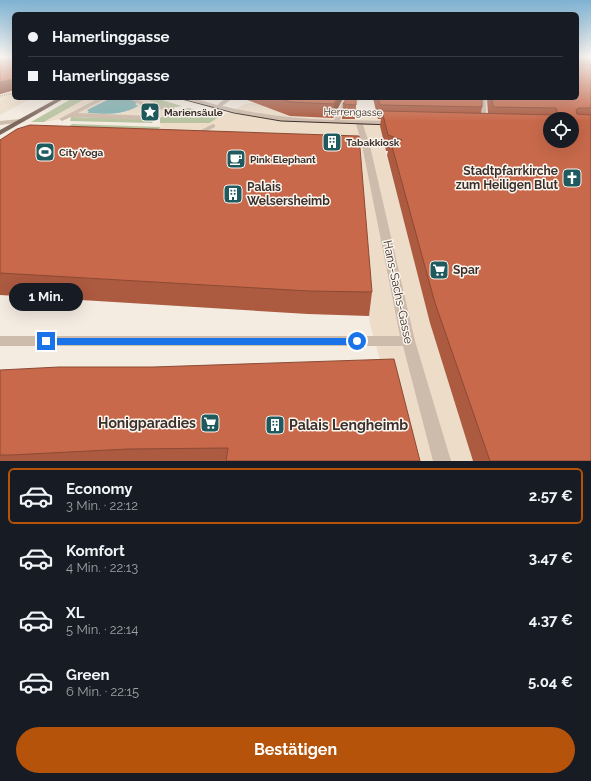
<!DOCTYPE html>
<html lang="de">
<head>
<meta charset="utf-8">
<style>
  body { margin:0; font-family:Raleway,sans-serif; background:#242831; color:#f1f3f6; height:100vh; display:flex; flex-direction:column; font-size:15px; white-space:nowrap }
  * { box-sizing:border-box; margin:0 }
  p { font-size:13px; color:#9ea1a6 }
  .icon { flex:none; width:22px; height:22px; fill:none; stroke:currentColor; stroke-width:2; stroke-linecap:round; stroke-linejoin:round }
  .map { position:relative; height:461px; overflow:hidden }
  .drawer { display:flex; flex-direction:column; background:#171b24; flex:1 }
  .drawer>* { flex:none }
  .guide { position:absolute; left:12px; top:12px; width:567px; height:88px; border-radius:6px; box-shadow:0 4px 16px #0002; display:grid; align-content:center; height:88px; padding:0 16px; background:#171b24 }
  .controls { position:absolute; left:543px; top:112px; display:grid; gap:8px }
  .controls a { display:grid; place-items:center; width:36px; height:36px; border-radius:50%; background:#171b24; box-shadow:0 4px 16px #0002; font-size:20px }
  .end { position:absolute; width:18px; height:18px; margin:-9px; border:5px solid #1a73e8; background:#fff; box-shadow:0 0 0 2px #fff }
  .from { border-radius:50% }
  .bubble { position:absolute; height:28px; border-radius:14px; background:#171b24; box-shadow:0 4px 16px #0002; font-size:13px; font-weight:700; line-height:28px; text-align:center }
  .guide b { display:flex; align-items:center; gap:14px; height:38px; font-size:15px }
  .guide b+b { border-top:1px solid #363941 }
  .guide i { width:10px; height:10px; background:#f1f3f6 }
  ul { padding:7px 0 0; list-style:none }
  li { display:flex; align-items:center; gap:12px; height:56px; margin:0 8px 6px; padding:0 8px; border:2px solid transparent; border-radius:6px }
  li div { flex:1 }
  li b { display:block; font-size:15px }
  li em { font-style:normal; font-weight:700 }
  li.active { border-color:#b45309 }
  li>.icon { width:36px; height:36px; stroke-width:1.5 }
  .button { display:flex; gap:8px; margin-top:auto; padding:8px 16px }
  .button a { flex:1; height:46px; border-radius:24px; background:#b45309; color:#fff; font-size:16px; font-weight:700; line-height:46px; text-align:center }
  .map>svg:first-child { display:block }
</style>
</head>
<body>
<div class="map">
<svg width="591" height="461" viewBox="0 0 591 461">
  <rect width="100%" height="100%" fill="#f4ebe1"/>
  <g fill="#b8c4a0">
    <polygon points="73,98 87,98 44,122 31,122"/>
    <polygon points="142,98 155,98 182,106 171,108 151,106 156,103"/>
    <polygon points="189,108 219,117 210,123 160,123 160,118 171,111"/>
    <polygon points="71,117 147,119 148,121 153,121 152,123 70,121"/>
    <polygon points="72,124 161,127 154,133 64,130"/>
  </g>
  <g fill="#ecdcc8">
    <polygon points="14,90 14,98 32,98 0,115 0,94"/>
    <polygon points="87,98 111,98 87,110 89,112 116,114 126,112 137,102 125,98 142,98 157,103 152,106 171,111 160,118 153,118 71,117 44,122"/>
    <polygon points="324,98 361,98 355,107 362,112 368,112 472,98 492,98 591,115 572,119 550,119 488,137 382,139 402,213 473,461 408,461 370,324 368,307 0,143 154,133 161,127 160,123 210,123 219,117 247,103 254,103 261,105"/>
  </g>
  <path fill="#7fb0b2" d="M 111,98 L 125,98 L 138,102 L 135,104 L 138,106 C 120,116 108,114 87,113 L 89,112 L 87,110 Z"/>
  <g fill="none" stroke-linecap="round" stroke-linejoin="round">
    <polyline stroke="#b9a596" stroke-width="1.5" stroke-dasharray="1 1" stroke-linecap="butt" points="0,96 14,93"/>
    <g fill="#cdbbac" fill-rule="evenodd">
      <polygon points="99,98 107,98 78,113 153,116 156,118 153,120 71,117 62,121 59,119"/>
      <polygon points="128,98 136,98 148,105 172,107 175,109 172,111 142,107 141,105"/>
      <path d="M 345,98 L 351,98 L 340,120 L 394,121 L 397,123 L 394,125 L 363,125 L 370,146 L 415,341 L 451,461 L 433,461 L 403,346 L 357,346 L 352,345 L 350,341 L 352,337 L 357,336 L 400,336 L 362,145 L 347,150 L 343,148 L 361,141 L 356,124 L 283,121 L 240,114 L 215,107 L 218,105 C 256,114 294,119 334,120 Z"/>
      <polygon points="479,98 485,98 487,125 484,127 481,125"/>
      <polygon points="213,124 215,125 215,127 193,138 189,138 187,137"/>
    </g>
    <g fill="#cdbbac" fill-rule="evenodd">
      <polygon points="183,98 193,98 217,105 226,98 233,98 218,109"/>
      <polygon points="21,119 24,121 23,122 0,125 0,121"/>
      <polygon points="0,336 357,336 362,337 364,341 362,345 357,346 0,346"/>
    </g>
    <polygon fill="#7d675c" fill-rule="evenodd" points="58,98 65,98 0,135 0,130"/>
    <polyline stroke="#3b302b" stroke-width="1" points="178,98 234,113 281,121 392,125"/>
  </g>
  <g fill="#ac5a40">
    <polygon points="0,57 14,57 14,90 0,94"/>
    <polygon points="577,57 591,57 591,461 473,461 430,323 387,155 388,151 386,151 380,126 381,119 378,119 373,98 482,98 482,107 481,113 488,113 487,98 577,98"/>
    <polygon points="242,98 343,98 333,118 290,116"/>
    <polygon points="343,104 356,105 355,119 342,119"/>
    <polygon points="0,140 372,292 369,316 308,314 0,295"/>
    <polygon points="0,370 420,461 0,461"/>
  </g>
  <g fill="#8c4a34">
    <polygon points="14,79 14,90 0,94 0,82"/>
    <polygon points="337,98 343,98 333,118 334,104"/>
  </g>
  <g fill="#c8694b" stroke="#8c4a34" fill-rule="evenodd">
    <polygon points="11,57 14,57 14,79 0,82 0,62 10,61"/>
    <path d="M 577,57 L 591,57 L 591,59 L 582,59 L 580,60 L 581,65 L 591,65 L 591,108 L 578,108 L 576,110 L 577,114 L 591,115 L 591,461 L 490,461 L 435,303 L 390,139 L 402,140 L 388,135 L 382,111 L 556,115 L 557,110 L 556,108 L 493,107 L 492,98 L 577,98 ZM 550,119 L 572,119 L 572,141 L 550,141 Z"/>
    <polygon points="279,98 337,98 334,104 290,102"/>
    <polygon points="347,98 356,98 356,105 343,104"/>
    <polygon points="378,98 482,98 482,107 380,105"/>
    <polygon points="30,125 359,136 372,292 309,291 0,273 0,140 17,129"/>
    <polygon points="394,359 420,461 226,461 228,448 128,449 11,455 0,455 0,370 59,367 153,367"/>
  </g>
  <linearGradient id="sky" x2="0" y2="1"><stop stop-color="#7eb2d2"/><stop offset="0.47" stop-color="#faf6f2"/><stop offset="1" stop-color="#faf6f2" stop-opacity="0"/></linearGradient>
  <rect width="591" height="121" fill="url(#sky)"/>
  <polygon fill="#1a73e8" points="46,338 357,338 361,341 357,345 46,345 41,341"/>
  <defs>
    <g id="sight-square" transform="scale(1)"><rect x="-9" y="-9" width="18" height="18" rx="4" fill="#1f5a5e" stroke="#fbf5ee"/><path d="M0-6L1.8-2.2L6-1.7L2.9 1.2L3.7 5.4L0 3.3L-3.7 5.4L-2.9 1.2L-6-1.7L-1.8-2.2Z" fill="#fff"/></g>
    <g id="building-square" transform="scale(1)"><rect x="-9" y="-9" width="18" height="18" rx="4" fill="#1f5a5e" stroke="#fbf5ee"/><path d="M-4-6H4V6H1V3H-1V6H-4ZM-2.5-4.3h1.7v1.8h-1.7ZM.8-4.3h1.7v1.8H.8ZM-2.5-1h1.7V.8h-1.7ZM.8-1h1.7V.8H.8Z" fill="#fff"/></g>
    <g id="stadium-square" transform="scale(1)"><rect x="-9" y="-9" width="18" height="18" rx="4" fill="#1f5a5e" stroke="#fbf5ee"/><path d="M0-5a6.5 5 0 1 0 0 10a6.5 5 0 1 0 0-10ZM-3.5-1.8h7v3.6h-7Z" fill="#fff"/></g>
    <g id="cafe-square" transform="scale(1)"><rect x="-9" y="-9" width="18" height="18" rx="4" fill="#1f5a5e" stroke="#fbf5ee"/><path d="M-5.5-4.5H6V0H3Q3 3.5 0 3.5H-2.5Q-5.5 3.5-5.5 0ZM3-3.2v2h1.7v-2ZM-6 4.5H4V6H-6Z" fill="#fff"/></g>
    <g id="church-square" transform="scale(1)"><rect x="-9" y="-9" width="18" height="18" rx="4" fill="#1f5a5e" stroke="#fbf5ee"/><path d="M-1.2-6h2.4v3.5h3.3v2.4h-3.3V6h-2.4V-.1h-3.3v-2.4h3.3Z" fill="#fff"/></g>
    <g id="supermarket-square" transform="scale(1)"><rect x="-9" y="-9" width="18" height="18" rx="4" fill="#1f5a5e" stroke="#fbf5ee"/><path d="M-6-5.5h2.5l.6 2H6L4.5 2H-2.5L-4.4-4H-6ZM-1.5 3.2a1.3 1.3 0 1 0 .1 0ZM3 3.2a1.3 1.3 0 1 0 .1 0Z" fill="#fff"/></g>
  </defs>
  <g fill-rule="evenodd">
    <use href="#sight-square" x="150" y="112"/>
    <use href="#building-square" x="332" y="142"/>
    <use href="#stadium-square" x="45" y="152"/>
    <use href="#cafe-square" x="236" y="159"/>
    <use href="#church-square" x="572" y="178"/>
    <use href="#building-square" x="233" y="194"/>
    <use href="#supermarket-square" x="439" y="270"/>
    <use href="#supermarket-square" x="210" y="423"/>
    <use href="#building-square" x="275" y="425"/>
  </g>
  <g text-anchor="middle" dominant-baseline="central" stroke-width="3" stroke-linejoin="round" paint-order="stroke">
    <g font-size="10" font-weight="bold" fill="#3b302b" stroke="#fbf5ee" text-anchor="start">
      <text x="164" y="112">Mariensäule</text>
      <text x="346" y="142">Tabakkiosk</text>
      <text x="59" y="152">City Yoga</text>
      <text x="250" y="159">Pink Elephant</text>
    </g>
    <g font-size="10" fill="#3b302b" stroke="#fbf5ee">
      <text transform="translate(353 112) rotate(1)">Herrengasse</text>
    </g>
    <g font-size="12" font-weight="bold" fill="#3b302b" stroke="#fbf5ee" text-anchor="start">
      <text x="558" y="171" text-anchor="end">Stadtpfarrkirche<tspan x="558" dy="14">zum Heiligen Blut</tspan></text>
      <text x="247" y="187">Palais<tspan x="247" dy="14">Welsersheimb</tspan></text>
      <text x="453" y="270">Spar</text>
    </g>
    <g font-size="12" fill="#3b302b" stroke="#fbf5ee">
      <text transform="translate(398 292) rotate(78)">Hans-Sachs-Gasse</text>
    </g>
    <g font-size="14" font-weight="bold" fill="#3b302b" stroke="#fbf5ee" text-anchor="end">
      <text x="196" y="423">Honigparadies</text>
      <text x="289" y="425" text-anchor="start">Palais Lengheimb</text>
    </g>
  </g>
</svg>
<div class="controls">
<a><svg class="icon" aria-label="locate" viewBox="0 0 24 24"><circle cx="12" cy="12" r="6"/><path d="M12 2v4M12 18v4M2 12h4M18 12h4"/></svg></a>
</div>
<i class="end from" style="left:357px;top:341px"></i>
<i class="end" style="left:46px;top:341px"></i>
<div class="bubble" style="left:9px;top:283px;width:74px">1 Min.</div>
<div class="guide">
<b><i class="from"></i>Hamerlinggasse</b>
<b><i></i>Hamerlinggasse</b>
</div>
</div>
<section class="drawer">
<ul>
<li class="active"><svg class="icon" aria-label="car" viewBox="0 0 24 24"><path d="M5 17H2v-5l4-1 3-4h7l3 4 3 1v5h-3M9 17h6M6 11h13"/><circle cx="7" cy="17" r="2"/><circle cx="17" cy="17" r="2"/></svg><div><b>Economy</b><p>3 Min. · 22:12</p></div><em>2.57 €</em></li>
<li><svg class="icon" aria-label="car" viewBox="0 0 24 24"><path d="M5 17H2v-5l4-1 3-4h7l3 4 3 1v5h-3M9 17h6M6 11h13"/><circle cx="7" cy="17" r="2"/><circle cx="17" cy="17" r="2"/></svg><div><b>Komfort</b><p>4 Min. · 22:13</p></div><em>3.47 €</em></li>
<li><svg class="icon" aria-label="car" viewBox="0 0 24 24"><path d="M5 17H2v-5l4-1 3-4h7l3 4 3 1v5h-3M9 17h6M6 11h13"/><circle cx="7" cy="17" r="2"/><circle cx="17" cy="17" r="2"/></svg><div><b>XL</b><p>5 Min. · 22:14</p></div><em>4.37 €</em></li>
<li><svg class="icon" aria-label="car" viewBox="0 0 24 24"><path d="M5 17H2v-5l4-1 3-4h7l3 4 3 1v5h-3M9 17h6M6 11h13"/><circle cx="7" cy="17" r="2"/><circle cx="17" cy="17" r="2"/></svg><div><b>Green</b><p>6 Min. · 22:15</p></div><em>5.04 €</em></li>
</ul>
<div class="button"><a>Bestätigen</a></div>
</section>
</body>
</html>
